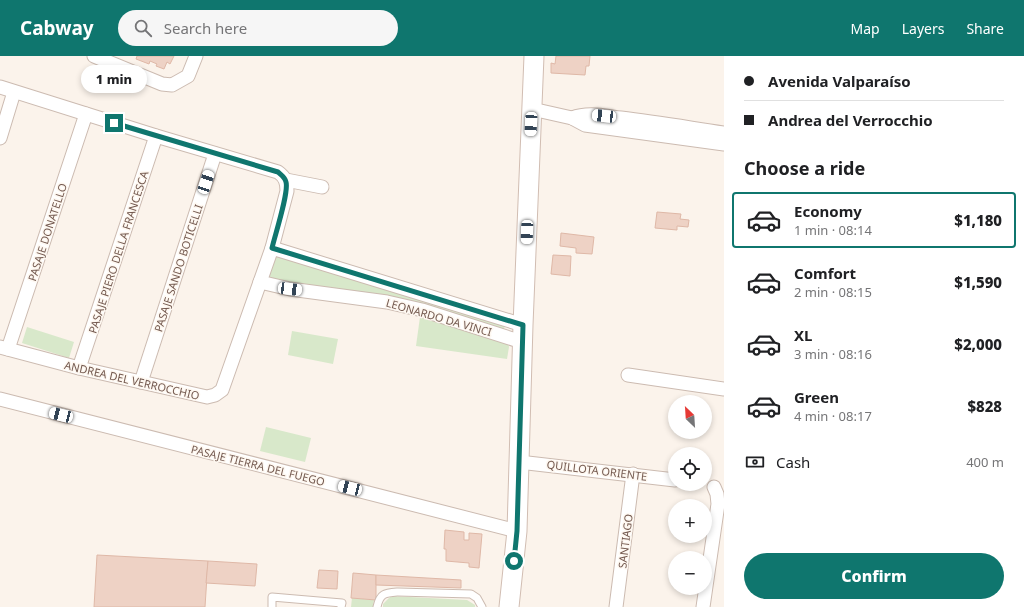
<!DOCTYPE html>
<html lang="en">
<head>
<meta charset="utf-8">
<style>
  body { margin:0; font-family:"Noto Sans",sans-serif; background:#f6f6f6; color:#202124; height:100vh; display:flex; flex-direction:column; font-size:15px; white-space:nowrap }
  * { box-sizing:border-box; margin:0 }
  p { font-size:13px; color:#757577 }
  .icon { flex:none; width:22px; height:22px; fill:none; stroke:currentColor; stroke-width:2; stroke-linecap:round; stroke-linejoin:round }
  .map { position:relative; flex:1; overflow:hidden }
  .side { display:flex; flex-direction:column; background:#fff; width:300px }
  .side>* { flex:none }
  .guide { display:grid; align-content:center; height:88px; padding:0 20px; background:#fff }
  .needle { width:26px; rotate:335deg }
  .controls { position:absolute; left:668px; top:339px; display:grid; gap:8px }
  .controls a { display:grid; place-items:center; width:44px; height:44px; border-radius:50%; background:#fff; box-shadow:0 2px 6px #0003; font-size:20px }
  .end { position:absolute; width:18px; height:18px; margin:-9px; border:5px solid #0f766e; background:#fff; box-shadow:0 0 0 2px #fff }
  .from { border-radius:50% }
  .bubble { position:absolute; height:28px; border-radius:14px; background:#fff; box-shadow:0 2px 6px #0003; font-size:13px; font-weight:800; line-height:28px; text-align:center }
  .car { position:absolute; width:12px; height:24px; margin:-12px -6px; border-radius:5px; box-shadow:0 0 3px 1px #0007; background:linear-gradient(#fff 24%,#345 0 40%,#fff 0 76%,#345 0 86%,#fff 0) }
  .guide b { display:flex; align-items:center; gap:14px; height:38px; font-size:15px }
  .guide b+b { border-top:1px solid #e0e0e0 }
  .guide i { width:10px; height:10px; background:#202124 }
  ul { padding:0; list-style:none }
  li { display:flex; align-items:center; gap:12px; height:56px; margin:0 8px 6px; padding:0 12px; border:2px solid transparent; border-radius:4px }
  li div { flex:1 }
  li b { display:block; font-size:15px }
  li em { font-style:normal; font-weight:800 }
  li.selected { border-color:#0f766e }
  li>.icon { width:36px; height:36px; stroke-width:1.5 }
  h2 { padding:0 20px; font-size:18px; line-height:48px }
  .pay { display:flex; align-items:center; gap:10px; height:44px; padding:0 20px; font-size:15px }
  .pay p { margin-inline-start:auto }
  .primary-button { display:flex; gap:8px; margin-top:auto; padding:8px 20px }
  .primary-button a { flex:1; height:46px; border-radius:24px; background:#0f766e; color:#fff; font-size:16px; font-weight:800; line-height:46px; text-align:center }
  header { display:flex; align-items:center; gap:24px; box-sizing:border-box; height:56px; padding:0 20px; background:#0f766e; color:#fff }
  header strong { font-size:19px }
  nav { display:flex; gap:22px; margin-inline-start:auto; font-size:14px }
  .search { width:280px; height:36px; background:#f6f6f6; display:flex; align-items:center; gap:10px; box-sizing:border-box; padding:0 14px; border-radius:22px; color:#757577; font-size:15px }
  main { display:flex; flex:1; min-height:0 }
  .map>svg:first-child { display:block }
</style>
</head>
<body>
<header>
<strong>Cabway</strong>
<div class="search"><svg class="icon" aria-label="search" viewBox="0 0 24 24"><circle cx="10" cy="10" r="6"/><path d="M15 15l6 6"/></svg>Search here</div>
<nav><a>Map</a><a>Layers</a><a>Share</a></nav>
</header>
<main>
<div class="map">
<svg width="724" height="551" viewBox="0 0 724 551">
  <rect width="100%" height="100%" fill="#fbf3eb"/>
  <g fill="#d8e8ca">
    <polygon points="275,200 505,268 504,274 267,224"/>
    <polygon points="421,260 508,287 509,291 507,303 416,290 420,261"/>
    <polygon points="27,271 74,286 69,302 22,287"/>
    <polygon points="292,275 338,283 333,308 288,299"/>
    <polygon points="266,371 311,382 305,406 260,395"/>
    <polygon points="391,540 467,544 475,549 475,551 383,551 383,548"/>
    <polygon points="352,542 374,544 373,551 351,551"/>
  </g>
  <g fill="#eed2c5" stroke="#dfb8a7">
    <polygon points="137,0 174,0 170,8 167,6 164,13 156,10 157,8 150,5 149,8 136,3"/>
    <polygon points="556,0 590,0 589,10 586,10 585,19 551,17 551,7 555,8"/>
    <polygon points="657,156 681,158 680,163 689,164 688,171 677,170 677,174 655,172"/>
    <polygon points="561,177 594,181 592,198 576,197 576,192 560,190"/>
    <polygon points="553,199 571,200 570,220 551,218"/>
    <polygon points="445,474 464,476 464,484 469,484 469,477 482,478 479,512 469,511 469,507 446,505 446,493 444,493"/>
    <polygon points="97,499 208,505 205,551 94,551"/>
    <polygon points="208,505 257,508 255,530 206,527"/>
    <polygon points="319,514 338,515 337,533 317,532"/>
    <polygon points="353,517 376,519 376,544 351,542"/>
    <polygon points="376,519 461,524 461,532 376,529"/>
  </g>
  <g fill="none" stroke-linecap="round" stroke-linejoin="round">
    <g stroke="#ccbbb1" stroke-width="9">
      <g id="lane">
        <polyline points="272,551 272,541 342,547 341,551"/>
        <path d="M 377,551 C 380,537 385,537 398,536 L 471,538 L 477,542 L 482,551"/>
      </g>
    </g>
    <g stroke="#ccbbb1" stroke-width="15">
      <g id="street">
        <polyline points="94,0 162,28 172,29 188,20 196,0"/>
        <path d="M 0,31 L 156,80 L 278,116 C 285,121 287,126 287,135 L 272,192 L 222,334 L 215,339 L 207,341 L 79,312 L 0,291"/>
        <polyline points="532,53 572,62 585,69 724,88"/>
        <path d="M 572,62 C 588,56 604,60 621,62 C 655,66 690,72 724,77"/>
        <polyline points="0,82 14,36"/>
        <polyline points="286,124 322,131"/>
        <polyline points="272,192 523,269"/>
        <polyline points="260,226 290,233 387,246 422,254 522,286"/>
        <polyline points="8,293 86,58"/>
        <polyline points="79,312 156,80"/>
        <polyline points="628,319 724,333"/>
        <polyline points="141,326 215,98"/>
        <polyline points="0,343 517,475"/>
        <polyline points="519,406 675,424"/>
        <polyline points="616,551 633,418"/>
        <polyline points="703,551 718,448 717,438 714,431"/>
      </g>
    </g>
    <g stroke="#d1bdb2" stroke-width="21">
      <polyline id="secondary" points="509,551 517,475 523,269 534,0"/>
    </g>
    <use href="#lane" stroke="#fff" stroke-width="7"/>
    <use href="#street" stroke="#fff" stroke-width="13"/>
    <use href="#secondary" stroke="#fff" stroke-width="19"/>
  </g>
  <g fill="none" stroke-linecap="round" stroke-linejoin="round">
    <path stroke="#0f766e" stroke-width="5" d="M 114,67 L 278,116 C 281,119 285,121 286,126 C 289,136 275,179 272,192 L 523,269 L 517,475 L 514,505"/>
  </g>
  <g text-anchor="middle" dominant-baseline="central" stroke-width="3" stroke-linejoin="round" paint-order="stroke">
    <g font-size="11" fill="#745a50" stroke="#fef8f1">
      <text transform="translate(47 176) rotate(-72)">PASAJE DONATELLO</text>
      <text transform="translate(118 196) rotate(-72)">PASAJE PIERO DELLA FRANCESCA</text>
      <text transform="translate(178 212) rotate(-72)">PASAJE SANDO BOTICELLI</text>
      <text transform="translate(439 261) rotate(16)">LEONARDO DA VINCI</text>
      <text transform="translate(132 324) rotate(13)">ANDREA DEL VERROCCHIO</text>
      <text transform="translate(258 409) rotate(14)">PASAJE TIERRA DEL FUEGO</text>
      <text transform="translate(597 414) rotate(7)">QUILLOTA ORIENTE</text>
      <text transform="translate(625 485) rotate(-83)">SANTIAGO</text>
    </g>
  </g>
</svg>
<div class="controls">
<a><svg class="needle" viewBox="-14 -14 28 28"><path d="M0-13l5 13h-10z" fill="#e53935"/><path d="M0 13l5-13h-10z" fill="#757577"/></svg></a>
<a><svg class="icon" aria-label="locate" viewBox="0 0 24 24"><circle cx="12" cy="12" r="6"/><path d="M12 2v4M12 18v4M2 12h4M18 12h4"/></svg></a>
<a>+</a>
<a>−</a>
</div>
<i class="end from" style="left:514px;top:505px"></i>
<i class="end" style="left:114px;top:67px"></i>
<div class="bubble" style="left:81px;top:9px;width:66px">1 min</div>
<i class="car" style="left:604px;top:60px;rotate:276deg"></i>
<i class="car" style="left:531px;top:68px;rotate:183deg"></i>
<i class="car" style="left:206px;top:126px;rotate:18deg"></i>
<i class="car" style="left:527px;top:176px;rotate:182deg"></i>
<i class="car" style="left:290px;top:233px;rotate:97deg"></i>
<i class="car" style="left:61px;top:359px;rotate:284deg"></i>
<i class="car" style="left:350px;top:432px;rotate:284deg"></i>
</div>
<section class="side">
<div class="guide">
<b><i class="from"></i>Avenida Valparaíso</b>
<b><i></i>Andrea del Verrocchio</b>
</div>
<h2>Choose a ride</h2>
<ul>
<li class="selected"><svg class="icon" aria-label="car" viewBox="0 0 24 24"><path d="M5 17H2v-5l4-1 3-4h7l3 4 3 1v5h-3M9 17h6M6 11h13"/><circle cx="7" cy="17" r="2"/><circle cx="17" cy="17" r="2"/></svg><div><b>Economy</b><p>1 min · 08:14</p></div><em>$1,180</em></li>
<li><svg class="icon" aria-label="car" viewBox="0 0 24 24"><path d="M5 17H2v-5l4-1 3-4h7l3 4 3 1v5h-3M9 17h6M6 11h13"/><circle cx="7" cy="17" r="2"/><circle cx="17" cy="17" r="2"/></svg><div><b>Comfort</b><p>2 min · 08:15</p></div><em>$1,590</em></li>
<li><svg class="icon" aria-label="car" viewBox="0 0 24 24"><path d="M5 17H2v-5l4-1 3-4h7l3 4 3 1v5h-3M9 17h6M6 11h13"/><circle cx="7" cy="17" r="2"/><circle cx="17" cy="17" r="2"/></svg><div><b>XL</b><p>3 min · 08:16</p></div><em>$2,000</em></li>
<li><svg class="icon" aria-label="car" viewBox="0 0 24 24"><path d="M5 17H2v-5l4-1 3-4h7l3 4 3 1v5h-3M9 17h6M6 11h13"/><circle cx="7" cy="17" r="2"/><circle cx="17" cy="17" r="2"/></svg><div><b>Green</b><p>4 min · 08:17</p></div><em>$828</em></li>
</ul>
<div class="pay"><svg class="icon" aria-label="cash" viewBox="0 0 24 24"><path d="M3 7h18v10H3z"/><circle cx="12" cy="12" r="2"/></svg>Cash<p>400 m</p></div>
<div class="primary-button"><a>Confirm</a></div>
</section>
</main>
</body>
</html>
